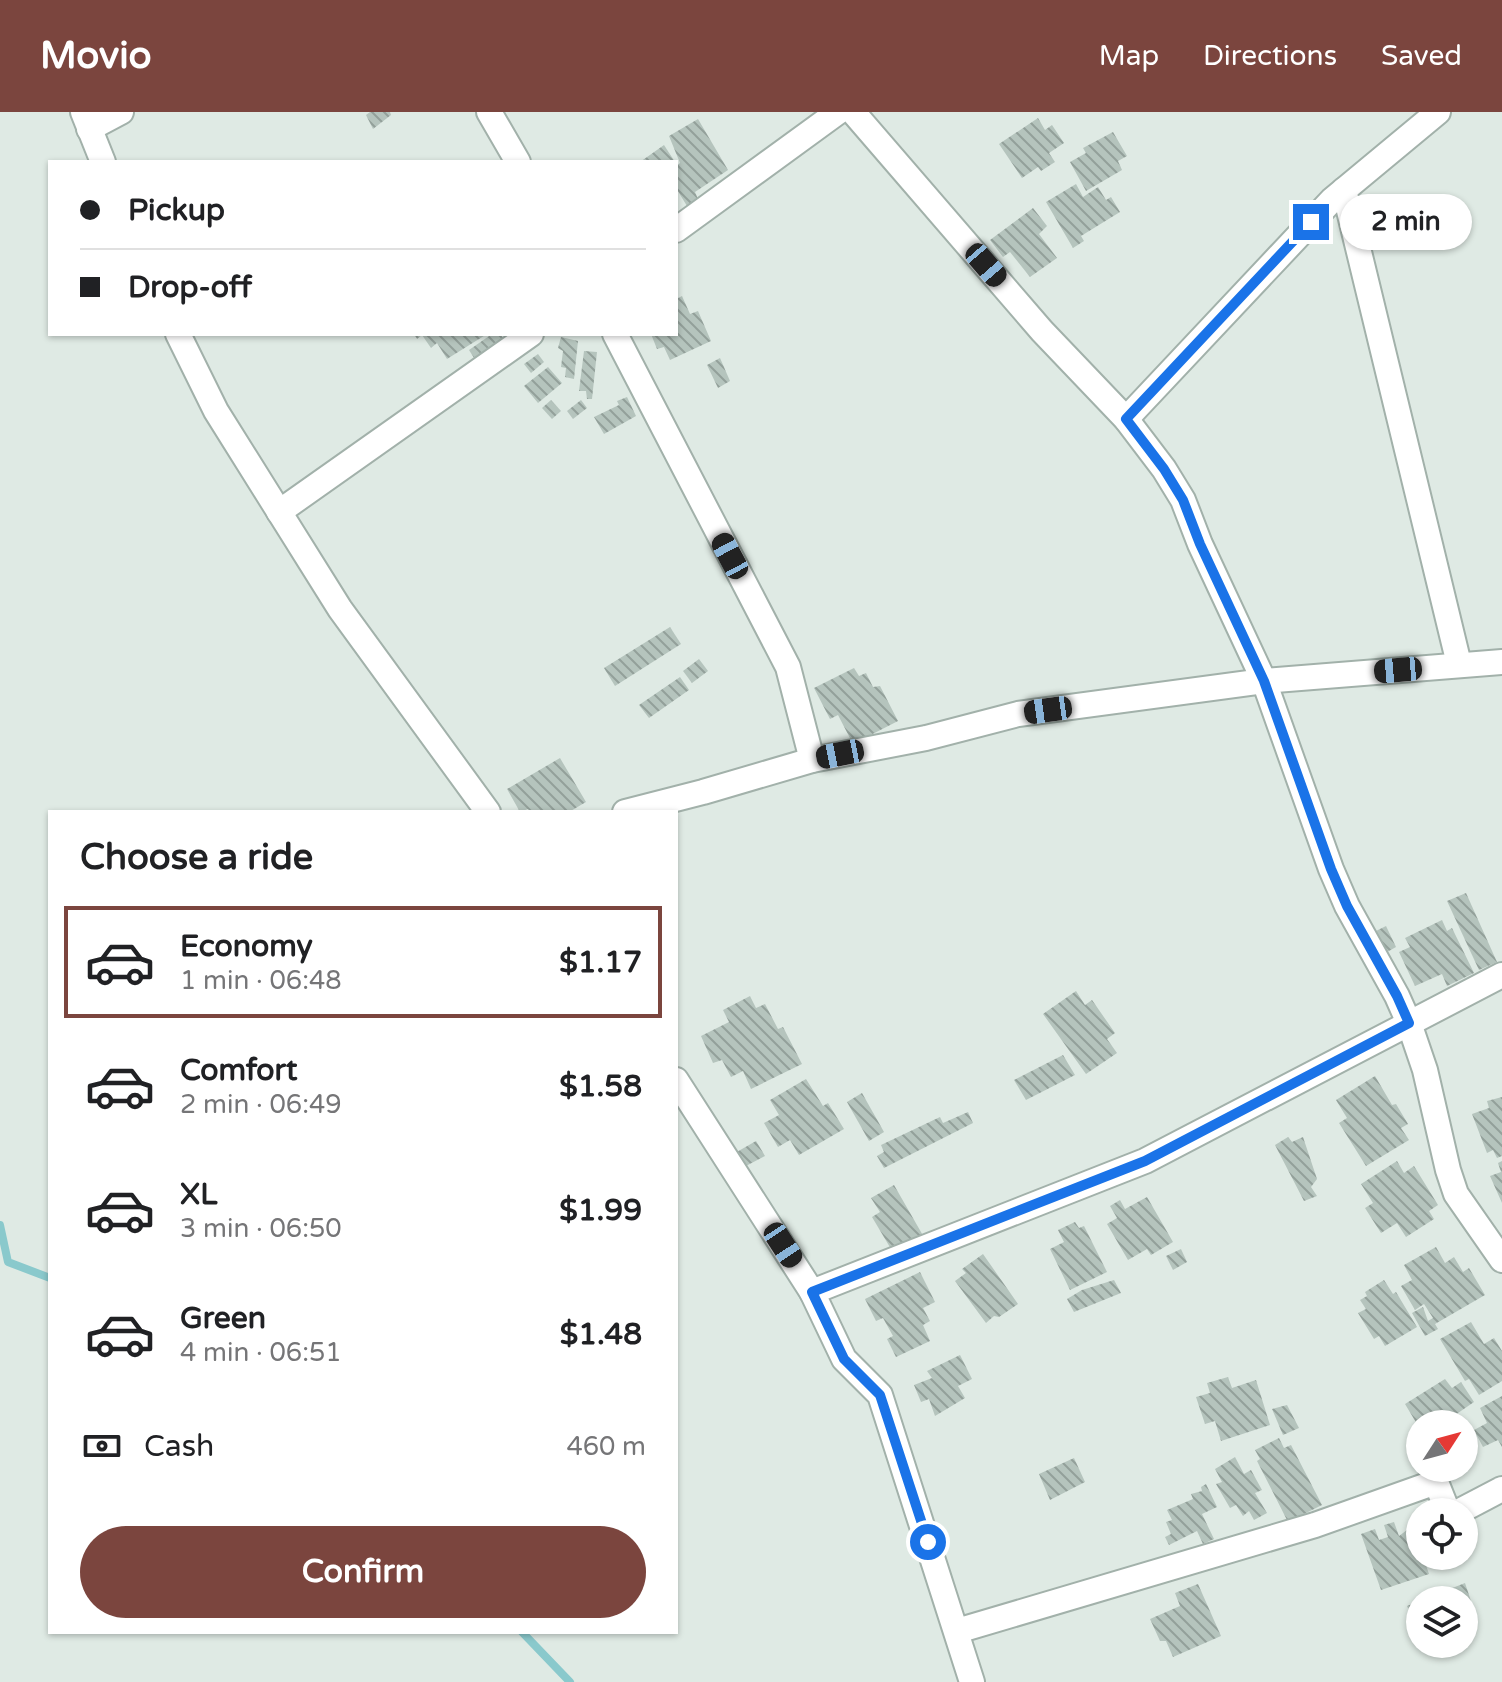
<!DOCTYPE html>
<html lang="en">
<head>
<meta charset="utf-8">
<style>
  body { margin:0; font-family:"Varela Round",sans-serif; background:#f2f2f2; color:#202124; height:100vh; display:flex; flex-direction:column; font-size:30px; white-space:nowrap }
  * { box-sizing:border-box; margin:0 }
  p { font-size:26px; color:#757577 }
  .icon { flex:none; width:44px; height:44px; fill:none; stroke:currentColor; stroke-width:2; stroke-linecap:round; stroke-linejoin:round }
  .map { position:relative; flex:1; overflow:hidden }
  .drawer { position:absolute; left:48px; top:698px; width:630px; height:824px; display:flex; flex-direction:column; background:#fff; border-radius:0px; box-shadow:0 2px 6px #0004 }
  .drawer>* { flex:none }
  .top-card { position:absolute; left:48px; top:48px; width:630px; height:176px; border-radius:0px; box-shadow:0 2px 6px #0004; display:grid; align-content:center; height:176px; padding:0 32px; background:#fff }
  .needle { width:52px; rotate:54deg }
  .fabs { position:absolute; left:1406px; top:1298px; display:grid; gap:16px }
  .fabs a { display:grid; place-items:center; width:72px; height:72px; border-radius:50%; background:#fff; box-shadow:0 2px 6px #0004; font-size:40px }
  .end { position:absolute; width:36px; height:36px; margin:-18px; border:10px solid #1a73e8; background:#fff; box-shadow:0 0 0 4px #fff }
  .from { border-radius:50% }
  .bubble { position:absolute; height:56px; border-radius:28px; background:#fff; box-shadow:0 2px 6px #0004; font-size:26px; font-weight:700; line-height:56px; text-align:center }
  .car { position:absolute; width:24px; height:48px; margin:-24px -12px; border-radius:10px; box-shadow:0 0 6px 2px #0007; background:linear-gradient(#222 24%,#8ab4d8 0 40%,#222 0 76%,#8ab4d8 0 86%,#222 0) }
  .top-card b { display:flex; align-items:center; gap:28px; height:76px; font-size:30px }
  .top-card b+b { border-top:2px solid #e0e0e0 }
  .top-card i { width:20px; height:20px; background:#202124 }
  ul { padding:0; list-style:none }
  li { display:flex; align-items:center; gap:24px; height:112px; margin:0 16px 12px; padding:0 16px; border:4px solid transparent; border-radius:0px }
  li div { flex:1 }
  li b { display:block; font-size:30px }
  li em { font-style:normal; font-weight:700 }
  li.selected { border-color:#7b453e }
  li>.icon { width:72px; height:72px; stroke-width:1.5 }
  h2 { padding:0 32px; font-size:36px; line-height:96px }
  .pay { display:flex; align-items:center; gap:20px; height:88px; padding:0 32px; font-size:30px }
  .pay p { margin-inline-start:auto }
  .cta { display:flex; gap:16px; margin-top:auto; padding:16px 32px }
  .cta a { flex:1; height:92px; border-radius:48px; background:#7b453e; color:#fff; font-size:32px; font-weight:700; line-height:92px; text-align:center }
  header { display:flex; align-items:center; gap:48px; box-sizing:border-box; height:112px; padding:0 40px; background:#7b453e; color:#fff }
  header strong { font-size:38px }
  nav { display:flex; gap:44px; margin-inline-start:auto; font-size:28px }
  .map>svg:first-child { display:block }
</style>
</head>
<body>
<header>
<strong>Movio</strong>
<nav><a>Map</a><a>Directions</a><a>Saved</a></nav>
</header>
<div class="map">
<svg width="1502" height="1570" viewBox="0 0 1502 1570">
  <defs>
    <pattern id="building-back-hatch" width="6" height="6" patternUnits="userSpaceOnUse" patternTransform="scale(2)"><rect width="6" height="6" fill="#b5c4bd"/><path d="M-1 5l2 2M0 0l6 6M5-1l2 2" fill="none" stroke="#93a09a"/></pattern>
  </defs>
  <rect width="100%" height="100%" fill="#dfeae4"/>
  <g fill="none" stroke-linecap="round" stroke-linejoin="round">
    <g stroke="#8ac9cc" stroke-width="8">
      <polyline points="0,1113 8,1150 50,1166"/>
      <polyline points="522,1520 570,1570"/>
    </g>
  </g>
  <g fill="url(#building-back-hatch)">
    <polygon points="370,0 390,0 391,3 373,17 366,3"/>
    <polygon points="1038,6 1045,18 1052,13 1064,31 1049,41 1055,50 1041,59 1038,55 1022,66 999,32"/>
    <polygon points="698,7 728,58 695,80 698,87 687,94 676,76 676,54 680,51 669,24"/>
    <polygon points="1113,20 1127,44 1118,49 1122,58 1086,79 1070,50 1086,41 1083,36"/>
    <polygon points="664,33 675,50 640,50"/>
    <polygon points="1076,72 1083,85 1098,75 1106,88 1111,85 1120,100 1081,124 1084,129 1073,136 1046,90"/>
    <polygon points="1033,96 1047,114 1039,122 1057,146 1030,165 1010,140 1003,145 990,128"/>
    <polygon points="682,184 690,202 698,199 711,229 670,248 664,235 657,237 651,222 676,222 676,187"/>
    <polygon points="414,222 487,222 447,247 437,231 431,236 422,223 417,227"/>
    <polygon points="492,222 500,222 505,228 476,249 469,238"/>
    <polygon points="561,225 578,229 574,267 565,265 566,256 561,255 563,239 558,236"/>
    <polygon points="584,239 597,240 592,287 587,287 586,279 579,279"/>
    <polygon points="538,242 544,250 531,261 524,252"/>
    <polygon points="720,246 730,269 718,276 707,253"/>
    <polygon points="548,255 562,271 538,291 524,274"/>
    <polygon points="627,285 636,304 604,322 594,305 619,293 617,289"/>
    <polygon points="551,288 561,299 552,307 542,296"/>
    <polygon points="581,288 587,296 573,307 567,299"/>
    <polygon points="670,515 681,532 615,574 604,556"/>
    <polygon points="699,547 708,559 692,571 683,559"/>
    <polygon points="854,556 859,564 866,561 873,575 880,574 898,609 853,632 838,603 830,607 814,576"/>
    <polygon points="680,565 689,578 649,606 639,593"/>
    <polygon points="560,646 586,690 569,700 530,700 528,697 520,700 507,677"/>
    <polygon points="1466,781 1497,850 1479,858 1447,789"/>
    <polygon points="1442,808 1447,819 1452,816 1474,861 1447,874 1442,862 1415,874 1399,840 1410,835 1405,826"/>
    <polygon points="1386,814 1396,835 1380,844 1370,822"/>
    <polygon points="1076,879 1085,893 1092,888 1115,921 1107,927 1117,941 1086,962 1043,902"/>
    <polygon points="750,884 756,896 765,892 778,917 783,915 802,952 751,977 743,959 731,965 722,948 713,951 701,924 729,910 723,898"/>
    <polygon points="1063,943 1075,963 1026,988 1014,968"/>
    <polygon points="1375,964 1392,993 1396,992 1408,1012 1401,1016 1409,1028 1366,1054 1339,1011 1347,1006 1336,988"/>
    <polygon points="806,967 823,994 828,991 844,1017 799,1043 790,1028 778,1035 764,1011 779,1003 770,988"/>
    <polygon points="862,981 884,1020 869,1029 847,990"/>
    <polygon points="1502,985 1502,1044 1497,1046 1493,1038 1487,1041 1472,1002 1489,996 1487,989"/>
    <polygon points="968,1000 973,1011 884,1056 877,1044 884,1040 881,1033 940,1005 943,1011"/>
    <polygon points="1288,1025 1292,1030 1303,1025 1317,1067 1311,1075 1317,1084 1304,1089 1275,1033"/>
    <polygon points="756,1029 765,1044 744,1055 735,1041"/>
    <polygon points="1397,1049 1404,1061 1414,1054 1438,1093 1429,1099 1434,1107 1406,1125 1397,1111 1381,1121 1365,1096 1373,1091 1361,1072"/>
    <polygon points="1502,1049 1502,1091 1490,1064 1501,1060 1498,1051"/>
    <polygon points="894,1073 925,1127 906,1137 902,1131 891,1137 872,1105 880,1100 871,1086"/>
    <polygon points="1147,1085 1173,1130 1151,1143 1147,1137 1128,1148 1107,1112 1117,1106 1110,1094 1120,1088 1125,1097"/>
    <polygon points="1075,1110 1079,1116 1084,1114 1107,1160 1070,1178 1050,1137 1064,1130 1058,1118"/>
    <polygon points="1436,1135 1445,1151 1454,1145 1463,1160 1469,1156 1485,1183 1435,1212 1438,1217 1425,1224 1412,1201 1423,1195 1428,1209 1433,1206 1424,1192 1415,1198 1401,1174 1412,1168 1404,1153"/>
    <polygon points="1181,1137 1187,1150 1173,1158 1166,1144"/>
    <polygon points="983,1142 1018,1192 999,1205 994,1204 986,1211 955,1169 966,1161 962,1157"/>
    <polygon points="920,1160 935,1190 923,1196 930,1209 923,1213 930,1229 896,1245 887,1227 893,1224 883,1206 876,1209 865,1187"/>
    <polygon points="1114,1168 1121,1181 1074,1200 1067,1187 1082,1178"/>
    <polygon points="1384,1168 1393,1182 1396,1180 1417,1215 1385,1234 1379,1224 1374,1227 1358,1201 1366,1197 1360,1188 1367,1184 1365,1180"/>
    <polygon points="1471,1210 1484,1232 1494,1226 1502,1239 1502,1269 1479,1283 1469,1267 1465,1269 1440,1227"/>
    <polygon points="960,1243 972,1267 958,1274 965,1286 935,1304 929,1287 921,1290 914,1273 932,1266 927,1259"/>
    <polygon points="1228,1265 1232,1276 1256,1268 1270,1313 1221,1329 1215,1309 1205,1312 1196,1285 1210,1281 1207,1271"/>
    <polygon points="1445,1267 1452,1276 1461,1270 1474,1290 1442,1312 1420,1312 1420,1317 1405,1292"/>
    <polygon points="1502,1284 1502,1335 1498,1328 1483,1335 1474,1318 1487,1311 1480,1296"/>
    <polygon points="1287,1293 1299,1316 1283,1323 1272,1297"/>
    <polygon points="1279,1326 1284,1336 1291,1333 1322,1393 1288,1410 1257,1349 1260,1347 1255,1338"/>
    <polygon points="1235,1345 1244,1362 1251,1358 1262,1378 1255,1381 1267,1401 1254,1408 1249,1399 1243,1404 1236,1393 1230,1396 1216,1372 1222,1370 1215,1357"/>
    <polygon points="1074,1346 1085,1370 1050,1388 1039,1362"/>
    <polygon points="1206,1372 1217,1395 1202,1402 1214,1427 1203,1432 1197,1419 1169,1433 1165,1425 1171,1422 1166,1410 1172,1408 1167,1398 1193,1387 1191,1382 1202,1379 1201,1375"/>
    <polygon points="1394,1410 1399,1424 1407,1418 1410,1429 1417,1427 1420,1436 1420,1444 1423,1444 1429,1462 1381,1478 1361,1422 1375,1417 1379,1428 1388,1425 1384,1413"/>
    <polygon points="1465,1471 1476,1504 1464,1509 1464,1488 1422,1488"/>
    <polygon points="1198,1472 1221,1524 1173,1545 1166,1529 1160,1529 1150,1507 1180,1494 1175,1481"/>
    <polygon points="1420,1489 1420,1523 1407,1494"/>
  </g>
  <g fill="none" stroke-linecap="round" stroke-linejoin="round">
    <g stroke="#a2b1aa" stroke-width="28">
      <g id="minor">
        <polyline points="83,0 103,50"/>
        <polyline points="489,0 518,50"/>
        <polyline points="853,0 1042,219 1126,307 1164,357 1183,388 1200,432 1264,569 1331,757 1347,794 1397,884 1409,911 1425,958 1448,1058 1456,1082 1502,1148"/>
        <polyline points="89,17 121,0"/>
        <polyline points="1344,78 1459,552"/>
        <polyline points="676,118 838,0"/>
        <polyline points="178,222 216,299 340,497 488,700"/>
        <polyline points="615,222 788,555 812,648"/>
        <polyline points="1126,307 1332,88 1438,0"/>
        <polyline points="279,400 531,222"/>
        <polyline points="625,700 703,680 812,648 926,626 1018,602 1264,569 1502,550"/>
        <polyline points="676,968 812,1180 844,1247 880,1283 972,1570"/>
        <polyline points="812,1180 1145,1049 1502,863"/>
        <polyline points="1458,1400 1502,1377"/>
        <polyline points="957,1519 1315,1413 1436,1370 1448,1400"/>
      </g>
    </g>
    <use href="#minor" stroke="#fff" stroke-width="24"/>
  </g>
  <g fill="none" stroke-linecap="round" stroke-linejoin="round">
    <polyline stroke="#1a73e8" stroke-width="10" points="928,1430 880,1283 844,1247 812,1180 1145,1049 1409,911 1397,884 1347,794 1331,757 1264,569 1200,432 1183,388 1164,357 1126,307 1311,110"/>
  </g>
</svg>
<div class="fabs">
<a><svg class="needle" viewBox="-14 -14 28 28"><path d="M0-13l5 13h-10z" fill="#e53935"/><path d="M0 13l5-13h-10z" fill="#757577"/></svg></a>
<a><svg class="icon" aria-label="locate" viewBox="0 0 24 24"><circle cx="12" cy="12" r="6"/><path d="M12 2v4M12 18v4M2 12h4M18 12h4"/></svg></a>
<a><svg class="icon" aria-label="layers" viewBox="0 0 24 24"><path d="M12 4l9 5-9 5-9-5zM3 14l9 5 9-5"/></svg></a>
</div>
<i class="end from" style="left:928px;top:1430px"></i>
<i class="end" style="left:1311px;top:110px"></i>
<div class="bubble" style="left:1340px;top:82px;width:132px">2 min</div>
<i class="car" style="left:986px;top:153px;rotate:139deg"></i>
<i class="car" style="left:730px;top:444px;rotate:332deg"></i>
<i class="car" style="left:1398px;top:558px;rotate:265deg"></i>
<i class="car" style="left:1048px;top:598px;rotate:262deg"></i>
<i class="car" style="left:840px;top:642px;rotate:259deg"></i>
<i class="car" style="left:783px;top:1133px;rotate:147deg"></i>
<div class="top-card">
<b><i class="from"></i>Pickup</b>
<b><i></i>Drop-off</b>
</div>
<section class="drawer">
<h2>Choose a ride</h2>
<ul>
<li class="selected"><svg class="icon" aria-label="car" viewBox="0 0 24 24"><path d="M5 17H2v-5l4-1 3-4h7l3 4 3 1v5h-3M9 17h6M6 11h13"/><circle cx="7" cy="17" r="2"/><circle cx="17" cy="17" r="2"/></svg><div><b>Economy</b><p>1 min · 06:48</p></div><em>$1.17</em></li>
<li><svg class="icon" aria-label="car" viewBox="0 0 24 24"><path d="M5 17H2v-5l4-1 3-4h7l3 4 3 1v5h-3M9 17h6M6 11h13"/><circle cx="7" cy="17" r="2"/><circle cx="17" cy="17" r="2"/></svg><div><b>Comfort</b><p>2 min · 06:49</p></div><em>$1.58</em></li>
<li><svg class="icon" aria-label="car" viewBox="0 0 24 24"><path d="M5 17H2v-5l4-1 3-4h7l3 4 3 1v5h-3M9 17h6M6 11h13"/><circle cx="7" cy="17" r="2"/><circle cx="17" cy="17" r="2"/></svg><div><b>XL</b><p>3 min · 06:50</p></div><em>$1.99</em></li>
<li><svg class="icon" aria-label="car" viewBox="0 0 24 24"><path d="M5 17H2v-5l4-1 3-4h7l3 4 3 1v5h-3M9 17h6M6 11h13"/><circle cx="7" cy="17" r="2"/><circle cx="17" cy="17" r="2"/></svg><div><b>Green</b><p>4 min · 06:51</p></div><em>$1.48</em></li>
</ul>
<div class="pay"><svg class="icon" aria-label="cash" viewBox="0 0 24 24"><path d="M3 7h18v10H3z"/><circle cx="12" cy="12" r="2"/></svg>Cash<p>460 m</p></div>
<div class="cta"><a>Confirm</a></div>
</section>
</div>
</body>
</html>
